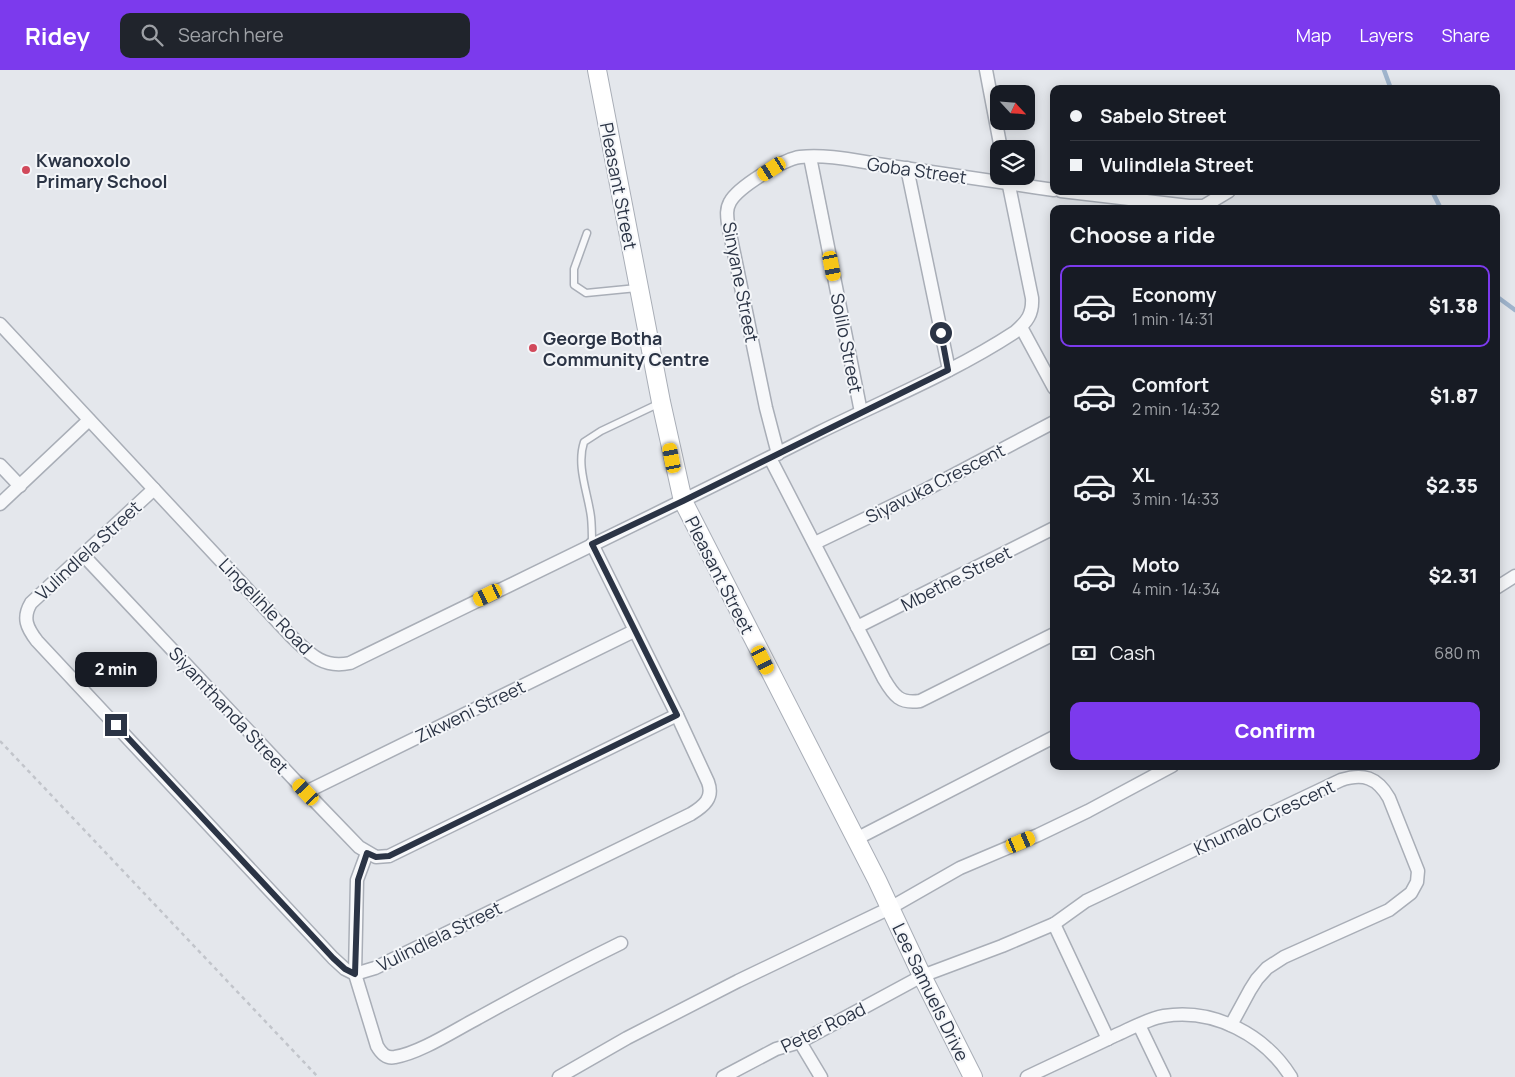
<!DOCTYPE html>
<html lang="en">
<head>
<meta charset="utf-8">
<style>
  body { margin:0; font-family:Manrope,sans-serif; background:#20242c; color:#f1f3f6; height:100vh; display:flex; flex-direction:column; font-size:19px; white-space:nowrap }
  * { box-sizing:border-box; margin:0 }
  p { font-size:16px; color:#9ea1a6 }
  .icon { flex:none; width:28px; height:28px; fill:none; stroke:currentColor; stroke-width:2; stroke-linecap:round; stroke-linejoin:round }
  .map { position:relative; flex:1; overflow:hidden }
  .panel { position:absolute; left:1050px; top:135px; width:450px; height:565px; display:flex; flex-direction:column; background:#171b24; border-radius:10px; box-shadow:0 2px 12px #0003 }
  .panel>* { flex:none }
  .top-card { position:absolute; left:1050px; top:15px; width:450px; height:110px; border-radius:10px; box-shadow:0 2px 12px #0003; display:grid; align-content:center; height:110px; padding:0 20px; background:#171b24 }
  .needle { width:32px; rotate:116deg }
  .tools { position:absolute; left:990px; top:15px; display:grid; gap:10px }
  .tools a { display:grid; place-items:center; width:45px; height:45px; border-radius:10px; background:#171b24; box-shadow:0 2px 12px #0003; font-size:25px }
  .end { position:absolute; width:22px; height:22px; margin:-11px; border:6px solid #2b3445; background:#fff; box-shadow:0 0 0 2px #fff }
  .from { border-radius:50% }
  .bubble { position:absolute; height:35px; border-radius:10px; background:#171b24; box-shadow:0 2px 12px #0003; font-size:16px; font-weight:800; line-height:35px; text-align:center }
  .car { position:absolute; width:15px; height:30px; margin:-15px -8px; border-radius:6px; box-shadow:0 0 4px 1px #0007; background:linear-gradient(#f5c518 24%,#345 0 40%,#f5c518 0 76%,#345 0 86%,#f5c518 0) }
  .top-card b { display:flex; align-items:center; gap:18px; height:48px; font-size:19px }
  .top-card b+b { border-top:1px solid #363941 }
  .top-card i { width:12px; height:12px; background:#f1f3f6 }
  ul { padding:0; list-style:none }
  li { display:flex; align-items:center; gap:15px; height:82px; margin:0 10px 8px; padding:0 10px; border:2px solid transparent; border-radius:10px }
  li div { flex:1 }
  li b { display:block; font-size:19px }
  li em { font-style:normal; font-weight:800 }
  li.on { border-color:#7c3aed }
  li>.icon { width:45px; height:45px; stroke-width:1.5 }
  h2 { padding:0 20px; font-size:22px; line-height:60px }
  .pay { display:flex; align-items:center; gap:12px; height:55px; padding:0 20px; font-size:19px }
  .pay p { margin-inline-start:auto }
  .action { display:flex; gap:10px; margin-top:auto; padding:10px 20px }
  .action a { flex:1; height:58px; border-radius:10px; background:#7c3aed; color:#fff; font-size:20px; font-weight:800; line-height:58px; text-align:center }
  header { display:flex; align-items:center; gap:30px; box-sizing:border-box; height:70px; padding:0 25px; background:#7c3aed; color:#fff }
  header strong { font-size:24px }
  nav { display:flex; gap:28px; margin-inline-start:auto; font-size:18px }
  .search { width:350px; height:45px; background:#20242c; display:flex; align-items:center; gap:12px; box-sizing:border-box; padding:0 18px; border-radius:10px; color:#9ea1a6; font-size:19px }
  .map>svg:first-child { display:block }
</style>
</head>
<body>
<header>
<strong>Ridey</strong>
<div class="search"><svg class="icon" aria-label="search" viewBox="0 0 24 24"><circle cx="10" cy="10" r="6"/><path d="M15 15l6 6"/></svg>Search here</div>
<nav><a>Map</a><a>Layers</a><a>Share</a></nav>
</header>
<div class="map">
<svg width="1515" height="1007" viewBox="0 0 1515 1007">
  <rect width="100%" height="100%" fill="#e4e7ec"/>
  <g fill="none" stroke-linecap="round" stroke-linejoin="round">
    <g stroke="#9fb4cc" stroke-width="4.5">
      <polyline points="1384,0 1391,19"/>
      <polyline points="1432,121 1441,139"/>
      <polyline points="1496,226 1515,240"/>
    </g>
    <g stroke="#a9aeb7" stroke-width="9">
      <g id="lane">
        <polyline points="587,163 574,199 574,215 586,223 637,218"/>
        <path d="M 592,474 C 592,465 592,456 591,447 C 588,423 576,396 584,372 L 601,361 L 660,333"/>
      </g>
    </g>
    <g stroke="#a9aeb7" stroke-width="15">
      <g id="street">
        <polyline points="986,0 1001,79"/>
        <polyline points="810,87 861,342"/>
        <polyline points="907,98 949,300"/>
        <polyline points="1061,121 1189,136 1204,136 1229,121"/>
        <path d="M 0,254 L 290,565 C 309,583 322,599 350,593 C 507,516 665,441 820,362 C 885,330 954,302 1015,262 C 1027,252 1033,244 1032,228 L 1007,106"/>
        <polyline points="1021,257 1054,318"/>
        <path d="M 778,384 L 766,338 L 728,154 C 727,146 726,139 730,132 C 738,117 784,89 800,87 C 827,84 857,91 884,95 C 940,103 997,112 1054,120"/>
        <path d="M 770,388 L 884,609 C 894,626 900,634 920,631 L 1054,564"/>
        <polyline points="0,395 20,416"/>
        <path d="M 154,419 L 31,533 C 22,548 27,558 37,571 L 333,888 L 345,899 L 355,904 L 375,898 L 691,744 C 704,736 714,728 708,712 L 677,645 L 592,474"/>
        <polyline points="0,434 89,350"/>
        <polyline points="815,473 929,418 1054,352"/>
        <polyline points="84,486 306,722 359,777 376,787 389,786 677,645"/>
        <polyline points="1496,518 1515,506"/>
        <polyline points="857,557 1054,458"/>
        <polyline points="306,722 634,561"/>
        <polyline points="856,769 1054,667"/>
        <path d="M 367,783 L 357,810 L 355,904 L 377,976 C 381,983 386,989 395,987 C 420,983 455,960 478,948 C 525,922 572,897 621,873"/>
        <polyline points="1054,854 1108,969"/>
        <polyline points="1139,955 1164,1007"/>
        <polyline points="800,972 821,1007"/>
        <polyline points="559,1007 627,968 738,911 890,838 960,798 1038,765 1088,741 1172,696"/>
        <path d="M 723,1007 L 776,979 L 800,972 L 922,906 L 1002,876 L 1054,854 L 1086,831 L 1341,710 C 1363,703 1377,707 1389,728 L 1418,801 L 1417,812 L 1411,823 L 1389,840 L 1284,887 L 1267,898 L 1257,909 L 1250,920 L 1231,955"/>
        <path d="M 1027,1007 C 1056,993 1085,980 1114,966 C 1130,959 1147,949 1164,946 C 1214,938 1265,965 1291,1007"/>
      </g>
    </g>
    <g stroke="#a9aeb7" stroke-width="20">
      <polyline id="secondary" points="597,0 661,332 683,431 877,810 922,906 973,1007"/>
    </g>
    <polyline stroke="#c2c5cb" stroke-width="2.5" stroke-dasharray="4 4" stroke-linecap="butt" points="0,671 318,1007"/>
    <use href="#lane" stroke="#f7f8fa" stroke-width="6"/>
    <use href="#street" stroke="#f7f8fa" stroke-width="12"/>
    <use href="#secondary" stroke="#fff" stroke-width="18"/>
  </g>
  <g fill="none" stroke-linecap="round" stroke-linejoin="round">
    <polyline stroke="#2b3445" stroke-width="6" points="116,655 333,888 345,899 355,904 358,810 367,783 376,787 389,786 677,645 592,474 683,431 948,300 941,263"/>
  </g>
  <g fill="#d1495b" stroke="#f4f6f9" stroke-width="2">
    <circle cx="26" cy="100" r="5"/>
    <circle cx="533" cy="278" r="5"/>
  </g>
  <g text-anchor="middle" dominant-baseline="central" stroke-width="4" stroke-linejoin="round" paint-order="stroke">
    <g font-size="18" font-weight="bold" fill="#2b3445" stroke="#f4f6f9" text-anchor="start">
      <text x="36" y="90">Kwanoxolo<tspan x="36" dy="21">Primary School</tspan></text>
      <text x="543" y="268">George Botha<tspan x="543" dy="21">Community Centre</tspan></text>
    </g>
    <g font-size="18" fill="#2b3445" stroke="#f4f6f9">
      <text transform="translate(917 100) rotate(8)">Goba Street</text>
      <text transform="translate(619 116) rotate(79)">Pleasant Street</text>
      <text transform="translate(741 212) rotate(79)">Sinyane Street</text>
      <text transform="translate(847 273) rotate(79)">Solilo Street</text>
      <text transform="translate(935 413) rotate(-27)">Siyavuka Crescent</text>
      <text transform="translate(88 480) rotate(-43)">Vulindlela Street</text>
      <text transform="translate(720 505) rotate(63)">Pleasant Street</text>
      <text transform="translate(956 508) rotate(-27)">Mbethe Street</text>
      <text transform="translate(266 536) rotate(46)">Lingelihle Road</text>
      <text transform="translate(229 640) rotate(47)">Siyamthanda Street</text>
      <text transform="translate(470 641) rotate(-26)">Zikweni Street</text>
      <text transform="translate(1264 747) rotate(-25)">Khumalo Crescent</text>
      <text transform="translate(439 866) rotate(-26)">Vulindlela Street</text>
      <text transform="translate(931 922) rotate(64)">Lee Samuels Drive</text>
      <text transform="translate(823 957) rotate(-26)">Peter Road</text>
    </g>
  </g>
</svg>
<div class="tools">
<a><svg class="needle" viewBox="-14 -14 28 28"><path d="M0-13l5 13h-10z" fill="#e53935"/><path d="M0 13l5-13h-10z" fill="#9ea1a6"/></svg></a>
<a><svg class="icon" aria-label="layers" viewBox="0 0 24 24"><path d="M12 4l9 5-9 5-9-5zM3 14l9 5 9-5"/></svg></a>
</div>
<i class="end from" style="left:941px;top:263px"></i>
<i class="end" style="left:116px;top:655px"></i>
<div class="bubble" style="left:75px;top:582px;width:82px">2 min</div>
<i class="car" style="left:772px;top:99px;rotate:237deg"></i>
<i class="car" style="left:832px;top:196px;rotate:169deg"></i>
<i class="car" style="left:672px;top:388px;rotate:349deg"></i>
<i class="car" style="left:488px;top:525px;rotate:244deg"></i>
<i class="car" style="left:763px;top:590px;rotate:153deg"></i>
<i class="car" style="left:306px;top:722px;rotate:317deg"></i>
<i class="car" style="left:1021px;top:772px;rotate:67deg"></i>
<div class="top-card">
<b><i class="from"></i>Sabelo Street</b>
<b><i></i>Vulindlela Street</b>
</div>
<section class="panel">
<h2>Choose a ride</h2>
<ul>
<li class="on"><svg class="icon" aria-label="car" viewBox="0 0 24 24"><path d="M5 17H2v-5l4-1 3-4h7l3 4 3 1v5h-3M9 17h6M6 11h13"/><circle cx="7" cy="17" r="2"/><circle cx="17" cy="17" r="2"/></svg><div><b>Economy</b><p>1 min · 14:31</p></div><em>$1.38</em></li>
<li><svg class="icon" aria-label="car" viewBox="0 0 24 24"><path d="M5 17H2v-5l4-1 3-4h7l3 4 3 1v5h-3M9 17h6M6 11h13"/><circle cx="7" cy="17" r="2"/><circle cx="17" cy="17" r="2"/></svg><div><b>Comfort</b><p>2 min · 14:32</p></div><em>$1.87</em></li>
<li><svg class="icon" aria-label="car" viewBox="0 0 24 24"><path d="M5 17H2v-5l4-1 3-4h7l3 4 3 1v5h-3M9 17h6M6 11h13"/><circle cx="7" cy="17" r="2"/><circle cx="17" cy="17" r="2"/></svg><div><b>XL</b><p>3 min · 14:33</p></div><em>$2.35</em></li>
<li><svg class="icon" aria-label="car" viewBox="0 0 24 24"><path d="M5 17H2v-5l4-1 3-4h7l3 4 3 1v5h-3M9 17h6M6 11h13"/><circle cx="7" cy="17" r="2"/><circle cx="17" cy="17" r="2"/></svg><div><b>Moto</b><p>4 min · 14:34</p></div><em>$2.31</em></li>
</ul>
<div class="pay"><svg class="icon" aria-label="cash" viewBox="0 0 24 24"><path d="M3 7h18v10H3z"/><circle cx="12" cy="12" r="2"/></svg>Cash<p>680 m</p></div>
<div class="action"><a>Confirm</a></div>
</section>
</div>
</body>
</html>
